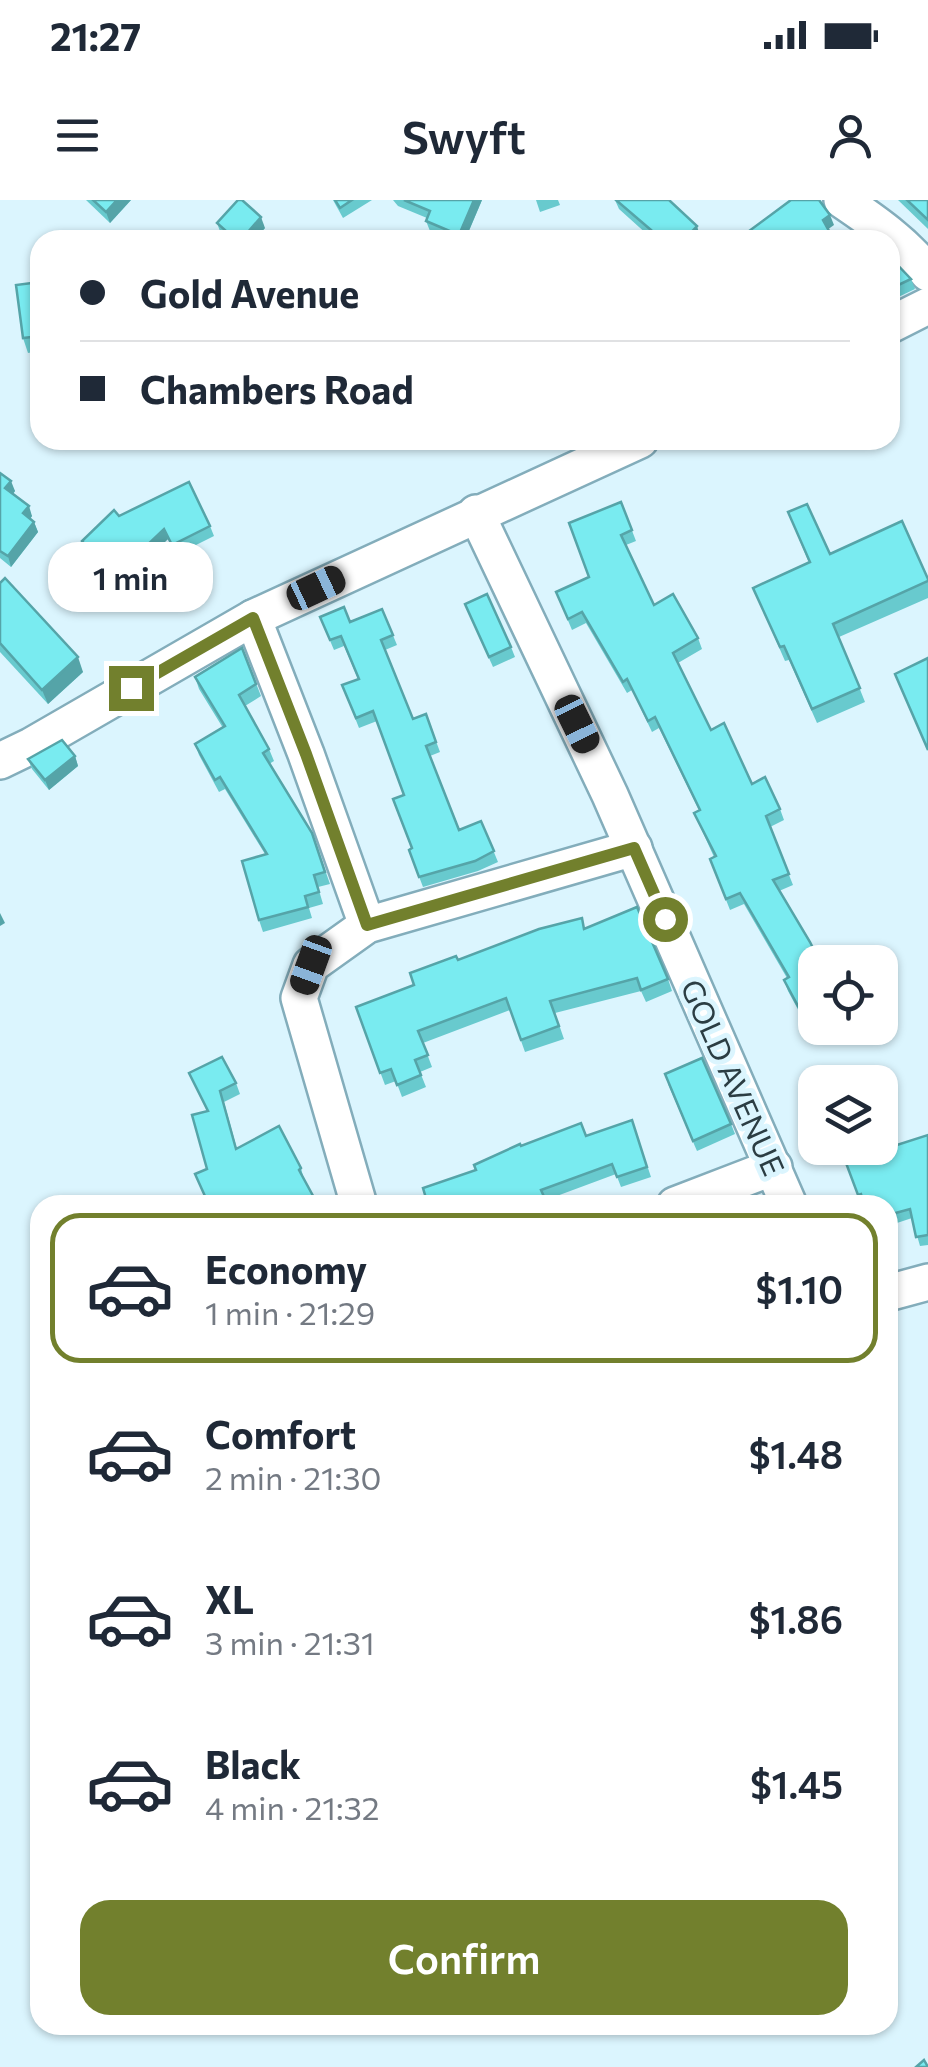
<!DOCTYPE html>
<html lang="en">
<head>
<meta charset="utf-8">
<style>
  body { margin:0; font-family:Commissioner,sans-serif; background:#f6f6f7; color:#1f2937; height:100vh; display:flex; flex-direction:column; font-size:38px; white-space:nowrap }
  * { box-sizing:border-box; margin:0 }
  p { font-size:32px; color:#747a83 }
  .icon { flex:none; width:55px; height:55px; fill:none; stroke:currentColor; stroke-width:2; stroke-linecap:round; stroke-linejoin:round }
  .map { position:relative; flex:1; overflow:hidden }
  .drawer { position:absolute; left:30px; top:995px; width:868px; height:840px; display:flex; flex-direction:column; background:#fff; border-radius:30px; box-shadow:0 2px 8px #0004 }
  .drawer>* { flex:none }
  .hud { position:absolute; left:30px; top:30px; width:870px; height:220px; border-radius:30px; box-shadow:0 2px 8px #0004; display:grid; align-content:center; height:220px; padding:0 50px; background:#fff }
  .fabs { position:absolute; left:798px; top:745px; display:grid; gap:20px }
  .fabs a { display:grid; place-items:center; width:100px; height:100px; border-radius:20px; background:#fff; box-shadow:0 2px 8px #0004; font-size:50px }
  .end { position:absolute; width:45px; height:45px; margin:-22px; border:12px solid #72802d; background:#fff; box-shadow:0 0 0 5px #fff }
  .from { border-radius:50% }
  .bubble { position:absolute; height:70px; border-radius:30px; background:#fff; box-shadow:0 2px 8px #0004; font-size:32px; font-weight:600; line-height:70px; text-align:center }
  .car { position:absolute; width:30px; height:60px; margin:-30px -15px; border-radius:12px; box-shadow:0 0 8px 2px #0007; background:linear-gradient(#222 24%,#8ab4d8 0 40%,#222 0 76%,#8ab4d8 0 86%,#222 0) }
  .hud b { display:flex; align-items:center; gap:35px; height:95px; font-size:38px }
  .hud b+b { border-top:2px solid #e0e1e3 }
  .hud i { width:25px; height:25px; background:#1f2937 }
  ul { padding:18px 0 0; list-style:none }
  li { display:flex; align-items:center; gap:30px; height:150px; margin:0 20px 15px; padding:0 30px; border:5px solid transparent; border-radius:30px }
  li div { flex:1 }
  li b { display:block; font-size:38px }
  li em { font-style:normal; font-weight:600 }
  li.on { border-color:#72802d }
  li>.icon { width:90px; height:90px; stroke-width:1.5 }
  .cta { display:flex; gap:20px; margin-top:auto; padding:20px 50px }
  .cta a { flex:1; height:115px; border-radius:30px; background:#72802d; color:#fff; font-size:40px; font-weight:600; line-height:115px; text-align:center }
  .status { display:flex; justify-content:space-between; align-items:center; height:70px; padding:0 50px; background:#fff; direction:ltr }
  .status svg { height:28px; fill:currentColor }
  header { display:flex; justify-content:space-between; align-items:center; height:130px; padding:0 50px; background:#fff; font-size:45px; font-weight:600 }
  .map>svg:first-child { display:block }
</style>
</head>
<body>
<div class="status"><b>21:27</b><svg viewBox="0 0 49 12"><path d="M0 12V9h3v3zM5 12V6h3v6zM10 12V3h3v9zM15 12V0h3v12zM26 1h20v11H26zM47 4h2v5h-2z"/></svg></div>
<header><svg class="icon" aria-label="menu" viewBox="0 0 24 24"><path d="M4 6h16M4 12h16M4 18h16"/></svg>Swyft<svg class="icon" aria-label="person" viewBox="0 0 24 24"><circle cx="12" cy="8" r="4"/><path d="M4 21q1-7 8-7t8 7"/></svg></header>
<div class="map">
<svg width="928" height="1867" viewBox="0 0 928 1867">
  <rect width="100%" height="100%" fill="#dbf5fe"/>
  <g fill="none" stroke-linecap="round" stroke-linejoin="round">
    <g stroke="#83adbb" stroke-width="40">
      <g id="minor">
        <path d="M 842,0 C 873,21 905,43 928,73"/>
        <polyline points="890,125 928,106"/>
        <polyline points="476,313 610,595 789,1005"/>
        <polyline points="253,418 306,554 367,725"/>
        <polyline points="0,561 31,546 253,418 640,240"/>
        <polyline points="359,1005 299,798 311,765 367,725 634,648"/>
        <polyline points="675,1005 774,967"/>
        <polyline points="888,1093 928,1082"/>
      </g>
    </g>
    <use href="#minor" stroke="#fff" stroke-width="35"/>
  </g>
  <g fill="#68cace">
    <polygon points="86,0 131,0 110,23"/>
    <polygon points="333,0 372,0 343,18"/>
    <polygon points="393,0 482,0 465,40 450,40 430,31 426,21 427,18 398,6"/>
    <polygon points="536,0 558,0 560,5 540,12"/>
    <polygon points="615,0 674,3 673,4 700,36 697,40 651,40 649,36 619,9"/>
    <polygon points="898,0 928,0 928,29"/>
    <polygon points="217,23 265,28 254,40 229,40 221,34"/>
    <polygon points="890,57 911,79 915,89 890,101"/>
    <polygon points="40,82 40,151 28,153 23,138"/>
    <polygon points="0,273 15,291 13,294 32,316 30,319 34,322 38,332 11,367 0,358"/>
    <polygon points="621,302 636,341 626,345 654,405 698,438 702,449 678,463 711,530 752,584 780,609 784,620 770,627 793,685 779,691 815,762 815,810 802,817 788,791 784,780 787,778 744,704 730,710 710,659 714,657 694,613 699,610 659,528 652,532 632,490 627,493 586,423 572,430 556,392 589,377"/>
    <polygon points="788,312 830,354 928,379 928,398 839,437 865,502 817,523 789,460 785,461 753,388 809,363"/>
    <polygon points="119,316 210,326 214,336 176,355 168,339 119,386 85,351 82,341"/>
    <polygon points="0,383 83,472 48,504 0,452"/>
    <polygon points="465,404 511,447 515,457 493,467"/>
    <polygon points="382,409 397,445 385,450 413,519 426,514 440,552 430,556 459,630 481,621 498,662 478,671 423,687 409,650 412,649 404,595 377,521 359,528 342,485 358,479 344,446 334,450 320,417 350,422"/>
    <polygon points="242,448 261,496 245,506 269,549 274,561 269,564 312,633 330,684 318,687 323,704 309,708 312,718 263,732 259,720 265,654 225,589 219,592 199,555 195,544 223,528 199,489 195,477"/>
    <polygon points="75,556 78,566 49,590 32,569 28,559"/>
    <polygon points="585,728 668,779 672,791 646,802 641,791 555,813 564,839 525,852 510,810 423,843 432,867 420,872 426,887 402,897 396,881 385,885 356,807 414,785 458,760"/>
    <polygon points="189,873 236,883 240,894 224,902 237,949 301,968 304,980 318,1005 208,1005 195,974 207,969 207,911"/>
    <polygon points="668,884 731,924 735,934 697,951"/>
    <polygon points="632,920 651,977 621,987 616,974 546,1000 547,1005 428,1005 476,970 521,946 586,936"/>
    <polygon points="928,935 928,1045 920,1046 912,1018 888,1026 888,1005 862,1004 846,963 858,958 852,948 880,948 897,945"/>
  </g>
  <g fill="#55a4a8">
    <polygon points="117,0 131,0 110,23 106,12"/>
    <polygon points="474,0 482,0 465,40 461,40 459,35"/>
    <polygon points="830,15 834,25 827,30 823,20"/>
    <polygon points="261,17 265,28 254,40 241,40"/>
    <polygon points="697,26 700,36 697,40 684,40"/>
    <polygon points="11,281 15,291 9,299 5,288"/>
    <polygon points="29,306 32,316 27,323 23,313"/>
    <polygon points="34,322 38,332 11,367 8,356"/>
    <polygon points="164,329 168,339 119,386 115,376"/>
    <polygon points="78,457 83,472 48,504 42,490"/>
    <polygon points="75,556 78,566 49,590 45,580"/>
    <polygon points="0,713 5,723 0,726"/>
  </g>
  <g fill="#79ebf0" stroke="#55a4a8" stroke-width="2.5">
    <polygon points="93,0 117,0 106,12"/>
    <polygon points="238,0 242,0 261,17 241,40 236,40 217,23"/>
    <polygon points="335,0 352,0 340,8"/>
    <polygon points="404,0 474,0 459,35 426,21 430,11"/>
    <polygon points="616,0 669,0 697,26 684,40 656,40 648,34 651,30"/>
    <polygon points="791,0 819,0 830,15 823,20 834,40 737,40"/>
    <polygon points="907,0 928,0 928,20"/>
    <polygon points="890,57 911,79 890,89"/>
    <polygon points="40,82 40,136 23,138 16,85"/>
    <polygon points="0,273 11,281 5,288 29,306 23,313 34,322 8,356 0,351"/>
    <polygon points="189,282 210,326 172,345 164,329 115,376 82,341 114,310 119,316"/>
    <polygon points="621,302 632,330 621,335 654,405 673,394 698,438 673,453 711,530 724,523 752,584 765,577 780,609 766,616 789,674 773,680 810,742 820,762 815,762 815,797 798,806 784,780 789,777 740,693 726,699 710,659 716,656 694,613 700,610 655,517 648,521 627,479 623,482 582,412 568,419 556,392 589,377 569,323"/>
    <polygon points="807,304 830,354 902,321 928,379 928,381 833,424 860,488 812,509 784,446 780,447 753,388 810,362 788,312"/>
    <polygon points="5,378 78,457 42,490 0,443 0,383"/>
    <polygon points="487,394 511,447 489,457 465,404"/>
    <polygon points="344,407 350,422 382,409 393,435 381,440 413,519 426,514 436,542 426,546 459,630 481,621 494,651 475,661 419,677 409,650 412,648 393,599 404,595 373,511 356,518 342,485 359,479 341,436 330,440 320,417"/>
    <polygon points="242,448 256,484 239,495 269,549 263,553 312,633 325,672 314,675 319,692 305,696 308,707 259,720 242,661 267,654 220,577 215,580 195,544 225,526 195,477"/>
    <polygon points="928,458 928,550 895,474"/>
    <polygon points="62,540 75,556 45,580 28,559"/>
    <polygon points="637,707 668,779 641,790 637,778 550,801 559,826 521,840 506,798 418,831 428,855 415,860 421,875 397,885 391,869 380,873 356,807 414,785 410,773 456,756 458,760 539,729 582,718 584,729"/>
    <polygon points="222,857 236,883 220,891 236,949 279,926 301,968 299,970 318,1005 255,1005 253,1003 249,1005 209,1005 195,974 207,969 192,915 208,911 189,873"/>
    <polygon points="702,858 731,924 693,941 665,874"/>
    <polygon points="862,875 865,882 848,882"/>
    <polygon points="880,911 897,945 928,935 928,1035 916,1037 910,1009 888,1015 888,1005 864,1005 861,994 858,995 846,963 859,958 854,948 880,948"/>
    <polygon points="632,920 647,967 617,977 612,964 541,990 546,1001 536,1005 428,1005 423,988 476,970 474,965 520,944 521,946 581,923 586,936"/>
    <polygon points="924,1860 928,1867 916,1867"/>
  </g>
  <g fill="none" stroke-linecap="round" stroke-linejoin="round">
    <polyline stroke="#72802d" stroke-width="12" points="131,488 253,418 306,554 367,725 634,648 665,719"/>
  </g>
  <g text-anchor="middle" dominant-baseline="central" stroke-width="10" stroke-linejoin="round" paint-order="stroke">
    <g font-size="30" fill="#2b3d43" stroke="#dbf5fe">
      <text transform="translate(734 877) rotate(66)">GOLD AVENUE</text>
    </g>
  </g>
</svg>
<div class="fabs">
<a><svg class="icon" aria-label="locate" viewBox="0 0 24 24"><circle cx="12" cy="12" r="6"/><path d="M12 2v4M12 18v4M2 12h4M18 12h4"/></svg></a>
<a><svg class="icon" aria-label="layers" viewBox="0 0 24 24"><path d="M12 4l9 5-9 5-9-5zM3 14l9 5 9-5"/></svg></a>
</div>
<i class="end from" style="left:665px;top:719px"></i>
<i class="end" style="left:131px;top:488px"></i>
<div class="bubble" style="left:48px;top:342px;width:165px">1 min</div>
<i class="car" style="left:316px;top:388px;rotate:65deg"></i>
<i class="car" style="left:577px;top:524px;rotate:154deg"></i>
<i class="car" style="left:311px;top:765px;rotate:200deg"></i>
<div class="hud">
<b><i class="from"></i>Gold Avenue</b>
<b><i></i>Chambers Road</b>
</div>
<section class="drawer">
<ul>
<li class="on"><svg class="icon" aria-label="car" viewBox="0 0 24 24"><path d="M5 17H2v-5l4-1 3-4h7l3 4 3 1v5h-3M9 17h6M6 11h13"/><circle cx="7" cy="17" r="2"/><circle cx="17" cy="17" r="2"/></svg><div><b>Economy</b><p>1 min · 21:29</p></div><em>$1.10</em></li>
<li><svg class="icon" aria-label="car" viewBox="0 0 24 24"><path d="M5 17H2v-5l4-1 3-4h7l3 4 3 1v5h-3M9 17h6M6 11h13"/><circle cx="7" cy="17" r="2"/><circle cx="17" cy="17" r="2"/></svg><div><b>Comfort</b><p>2 min · 21:30</p></div><em>$1.48</em></li>
<li><svg class="icon" aria-label="car" viewBox="0 0 24 24"><path d="M5 17H2v-5l4-1 3-4h7l3 4 3 1v5h-3M9 17h6M6 11h13"/><circle cx="7" cy="17" r="2"/><circle cx="17" cy="17" r="2"/></svg><div><b>XL</b><p>3 min · 21:31</p></div><em>$1.86</em></li>
<li><svg class="icon" aria-label="car" viewBox="0 0 24 24"><path d="M5 17H2v-5l4-1 3-4h7l3 4 3 1v5h-3M9 17h6M6 11h13"/><circle cx="7" cy="17" r="2"/><circle cx="17" cy="17" r="2"/></svg><div><b>Black</b><p>4 min · 21:32</p></div><em>$1.45</em></li>
</ul>
<div class="cta"><a>Confirm</a></div>
</section>
</div>
</body>
</html>
